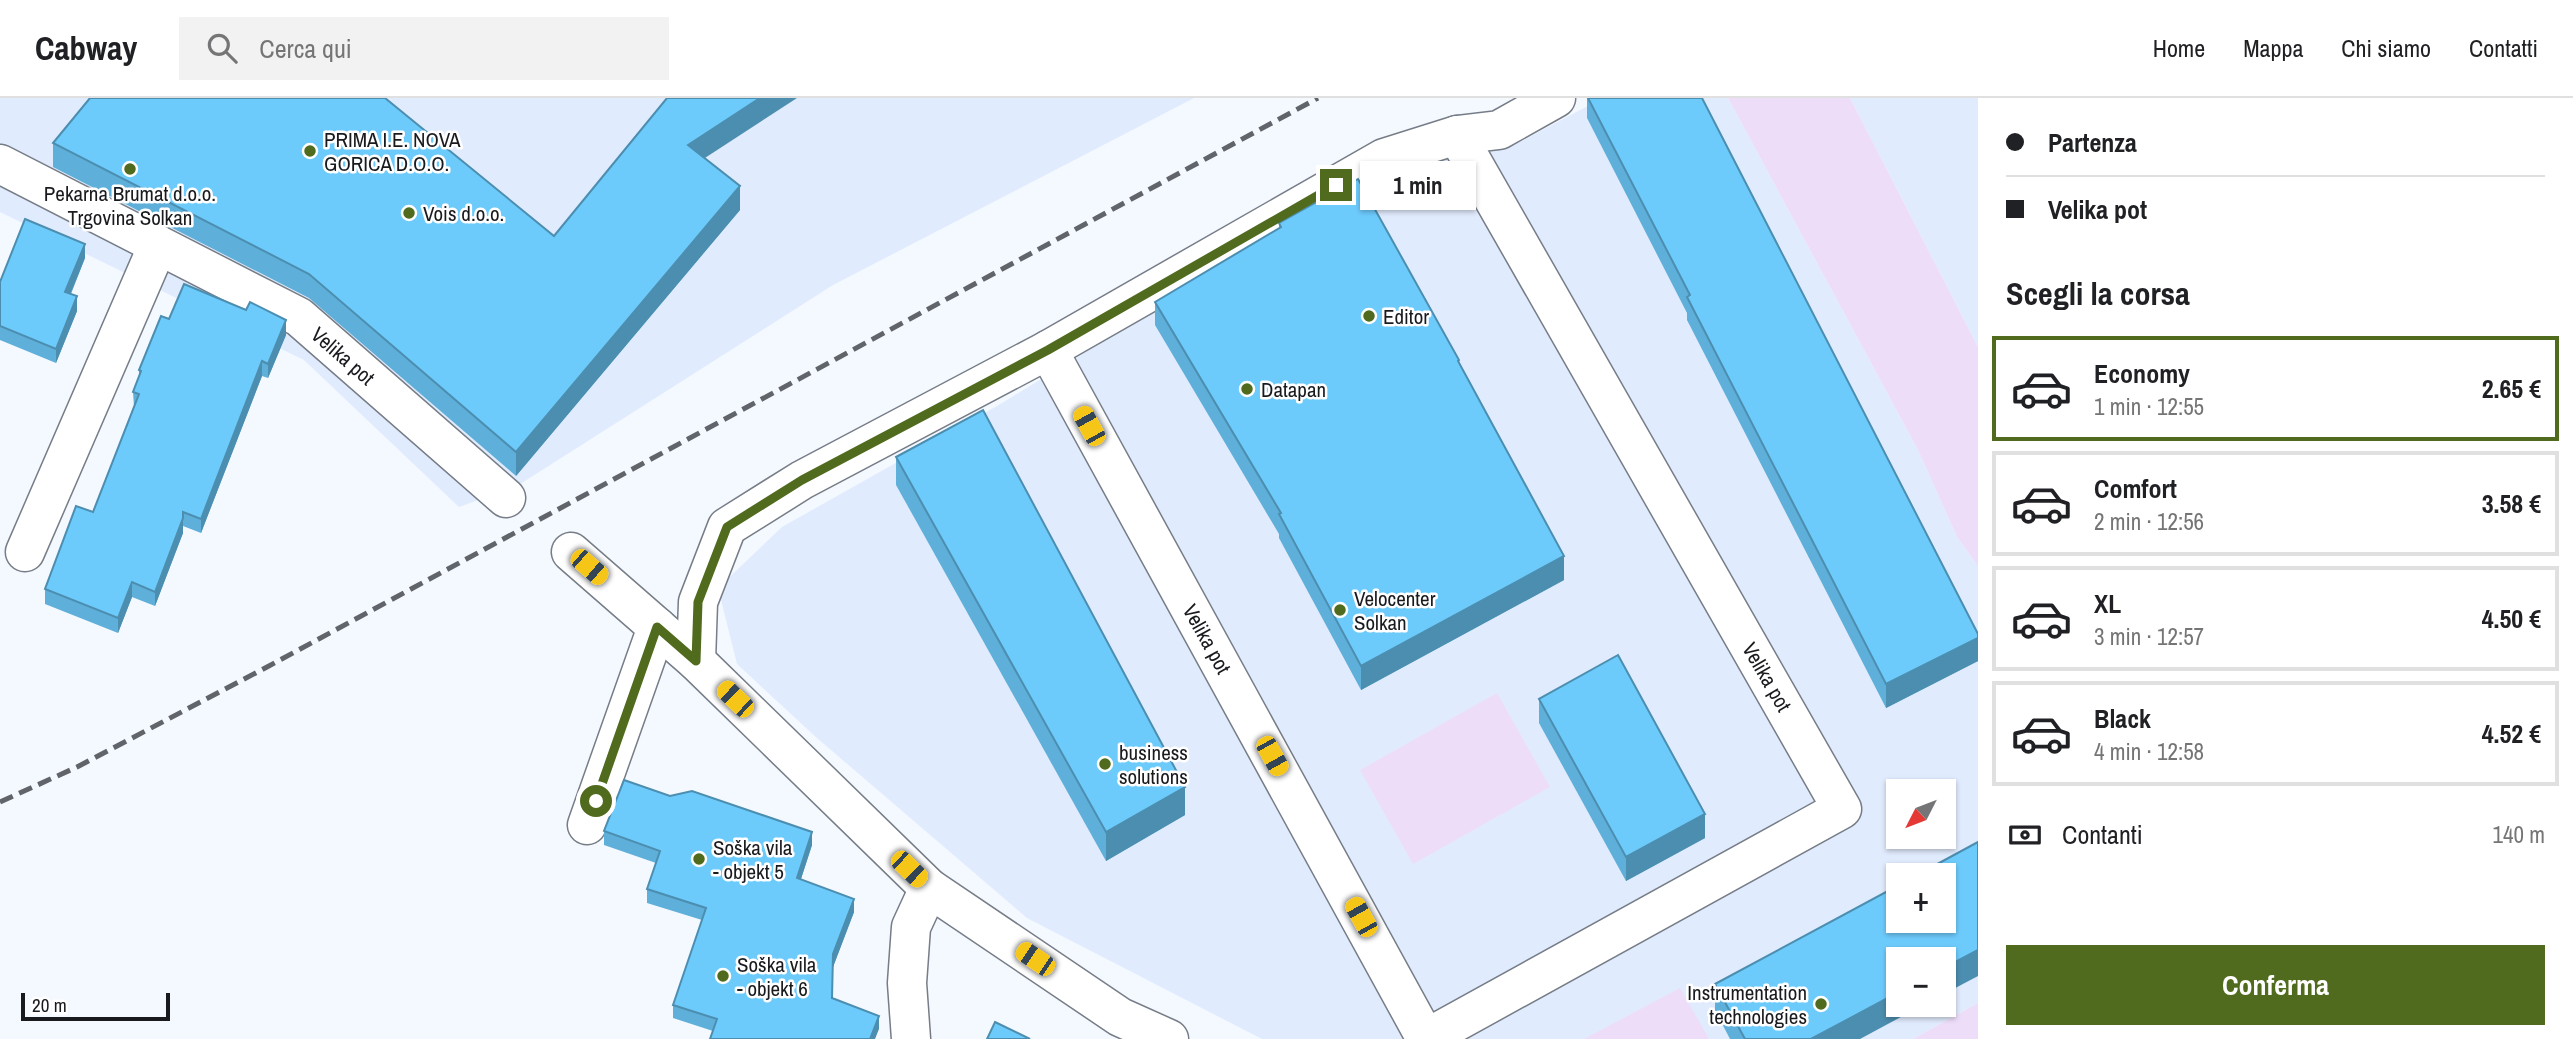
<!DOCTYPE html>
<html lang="it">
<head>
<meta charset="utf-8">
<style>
  body { margin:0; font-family:"Archivo Narrow",sans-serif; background:#f2f2f2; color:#202124; height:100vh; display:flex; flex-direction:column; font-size:26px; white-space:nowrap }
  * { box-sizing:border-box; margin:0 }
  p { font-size:23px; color:#757577 }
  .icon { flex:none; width:38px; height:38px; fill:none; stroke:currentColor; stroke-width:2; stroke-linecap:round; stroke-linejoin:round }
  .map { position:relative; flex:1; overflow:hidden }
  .drawer { display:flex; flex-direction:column; background:#fff; width:595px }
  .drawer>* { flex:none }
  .guide { display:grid; align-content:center; height:154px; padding:0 28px; background:#fff }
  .needle { width:46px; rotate:228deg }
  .fabs { position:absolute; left:1886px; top:681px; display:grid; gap:14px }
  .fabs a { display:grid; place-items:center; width:70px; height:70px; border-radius:0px; background:#fff; box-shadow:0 2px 5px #0004; font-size:35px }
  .scale { position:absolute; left:21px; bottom:18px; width:149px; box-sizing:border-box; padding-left:7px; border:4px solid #181a1e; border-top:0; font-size:19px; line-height:24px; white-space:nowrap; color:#181a1e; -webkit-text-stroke:5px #fff; paint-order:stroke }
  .end { position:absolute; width:32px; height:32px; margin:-16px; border:9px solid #506b1e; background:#fff; box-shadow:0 0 0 4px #fff }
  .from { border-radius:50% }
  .bubble { position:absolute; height:49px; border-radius:0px; background:#fff; box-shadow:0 2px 5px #0004; font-size:23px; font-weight:700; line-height:49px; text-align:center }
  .car { position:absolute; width:21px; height:42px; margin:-21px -10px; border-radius:9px; box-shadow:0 0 5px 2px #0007; background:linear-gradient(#f5c518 24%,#345 0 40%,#f5c518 0 76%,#345 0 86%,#f5c518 0) }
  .guide b { display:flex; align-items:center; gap:24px; height:66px; font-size:26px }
  .guide b+b { border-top:2px solid #e0e0e0 }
  .guide i { width:18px; height:18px; background:#202124 }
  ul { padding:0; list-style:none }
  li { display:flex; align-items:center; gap:21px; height:105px; margin:0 14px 10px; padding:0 14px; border:4px solid #e0e0e0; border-radius:0px }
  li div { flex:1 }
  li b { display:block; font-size:26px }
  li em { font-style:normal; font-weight:700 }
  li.on { border-color:#506b1e }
  li>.icon { width:63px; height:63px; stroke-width:1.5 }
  h2 { padding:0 28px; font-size:32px; line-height:84px }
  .pay { display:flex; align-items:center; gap:18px; height:77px; padding:0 28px; font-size:26px }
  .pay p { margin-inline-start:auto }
  .button { display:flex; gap:14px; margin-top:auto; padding:14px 28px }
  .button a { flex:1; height:80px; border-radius:0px; background:#506b1e; color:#fff; font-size:28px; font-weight:700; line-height:80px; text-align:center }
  header { display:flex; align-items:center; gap:42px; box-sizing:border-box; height:98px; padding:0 35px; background:#fff; border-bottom:2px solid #e0e0e0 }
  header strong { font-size:33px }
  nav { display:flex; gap:38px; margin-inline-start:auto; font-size:24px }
  .search { width:490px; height:63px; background:#f2f2f2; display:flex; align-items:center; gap:18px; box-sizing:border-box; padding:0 24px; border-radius:0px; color:#757577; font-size:26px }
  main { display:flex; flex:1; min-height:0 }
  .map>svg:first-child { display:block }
</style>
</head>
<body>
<header>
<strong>Cabway</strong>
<div class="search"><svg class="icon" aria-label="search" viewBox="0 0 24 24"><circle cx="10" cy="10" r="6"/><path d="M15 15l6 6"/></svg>Cerca qui</div>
<nav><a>Home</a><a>Mappa</a><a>Chi siamo</a><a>Contatti</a></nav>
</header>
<main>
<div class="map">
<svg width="1978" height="941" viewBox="0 0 1978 941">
  <rect width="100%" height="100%" fill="#f4f8ff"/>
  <g fill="#e0ebfd" fill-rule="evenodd">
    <polygon points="0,0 1194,0 833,187 517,388 459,409 304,262 0,114"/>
    <path d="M 1603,0 L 1728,0 L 1918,352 L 1957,439 L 1978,468 L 1978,905 L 1913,941 L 1262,941 L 1027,820 L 817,640 L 737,566 L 718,490 L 782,429 L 997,308 L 1387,71 L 1512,48 ZM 1899,693 L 1944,693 L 1944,738 L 1899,738 ZM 1899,777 L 1944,777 L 1944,822 L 1899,822 ZM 1899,861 L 1944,861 L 1944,906 L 1899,906 Z"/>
    <polygon points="1850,0 1978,0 1978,249"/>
  </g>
  <g fill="#eeddf9">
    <polygon points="1728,0 1850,0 1978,249 1978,468 1957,439 1918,352"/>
    <polygon points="1497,595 1550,689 1413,766 1360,672"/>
    <polygon points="1680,890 1709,941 1584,941"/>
    <polygon points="1978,905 1978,941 1913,941"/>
  </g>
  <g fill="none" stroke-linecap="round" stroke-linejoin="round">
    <g stroke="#767d87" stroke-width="41">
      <g id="minor">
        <polyline points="0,66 299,219 506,400"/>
        <polyline points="1048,252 1426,941"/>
        <polyline points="25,454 158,147"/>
        <polyline points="571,454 696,563 929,790 1120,919 1169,941"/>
        <polyline points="696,563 698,504 727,429 802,382 1048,252 1384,60 1457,37 1499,32 1556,0"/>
        <polyline points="587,727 657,529"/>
        <polyline points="1427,940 1842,711 1457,37"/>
        <polyline points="911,941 907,885 911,829 929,790"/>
      </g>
    </g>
    <use href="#minor" stroke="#fff" stroke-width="38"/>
    <polyline stroke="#616469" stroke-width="5" stroke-dasharray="14 7" stroke-linecap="butt" points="0,704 77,669 267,569 1318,0"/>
  </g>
  <g fill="#5eafd9">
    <polygon points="1587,0 1702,0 1978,536 1978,563 1886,610 1687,222 1687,215 1587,20"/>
    <polygon points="53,45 554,138 705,60 740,112 516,378 309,200 53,69"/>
    <polygon points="1279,125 1459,266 1564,482 1361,592 1279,440 1279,436 1155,227 1155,204 1279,130"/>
    <polygon points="85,160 71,196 77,213 56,265 0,242 0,184"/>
    <polygon points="246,212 286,237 268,280 262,278 201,435 183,428 183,435 155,508 132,499 118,535 45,506 45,491 93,414 134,309 133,294 139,279 139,272 169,221"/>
    <polygon points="896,359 1185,717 1106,763 896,387"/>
    <polygon points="1539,601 1705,740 1626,783 1539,625"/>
    <polygon points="604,733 812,747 801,781 854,814 833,869 832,901 879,931 713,933 673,920 673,907 702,822 647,805 647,791 656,765 604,747"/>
    <polygon points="1715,886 1860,941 1730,941 1715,912"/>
  </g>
  <g fill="#4c8eb0">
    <polygon points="760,0 797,0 688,71 688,47"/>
    <polygon points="740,88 740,112 516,378 516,354"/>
    <polygon points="85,146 85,160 65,209 65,194"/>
    <polygon points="77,198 77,213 56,265 56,251"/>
    <polygon points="286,222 286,237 268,280 268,266"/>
    <polygon points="262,263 262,278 201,435 201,421"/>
    <polygon points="183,420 183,435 155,508 155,494"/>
    <polygon points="1564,458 1564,482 1361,592 1361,568"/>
    <polygon points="132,484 132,499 118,535 118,520"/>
    <polygon points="1978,540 1978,563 1886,610 1886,586"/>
    <polygon points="1185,689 1185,717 1106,763 1106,734"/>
    <polygon points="1705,716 1705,740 1626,783 1626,759"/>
    <polygon points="812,734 812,747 797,793 797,780"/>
    <polygon points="854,801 854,814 833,869 833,856"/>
    <polygon points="1978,852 1978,878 1944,896 1944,870"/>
    <polygon points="1899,894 1899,906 1925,906 1860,941 1811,941"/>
    <polygon points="879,918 879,931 875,941 870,941"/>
  </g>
  <g fill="#6dcbfc" stroke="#4c8eb0" stroke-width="2">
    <polygon points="90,0 385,0 554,138 667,0 760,0 688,47 740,88 516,354 309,176 53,45"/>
    <polygon points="1588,0 1702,0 1978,536 1978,540 1886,586 1687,199 1690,197"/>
    <polygon points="1358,81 1459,262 1458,263 1564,458 1361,568 1279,416 1281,415 1155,204 1281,129 1279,125"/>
    <polygon points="25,121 85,146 65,194 77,198 56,251 0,228 0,184"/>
    <polygon points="184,186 246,212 250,204 286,222 268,266 262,263 201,421 183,414 183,420 155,494 132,484 118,520 45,491 76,408 93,414 139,296 133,294 141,273 139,272 161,218 169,221"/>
    <polygon points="983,312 1185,689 1106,734 896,359"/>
    <polygon points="1618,557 1705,716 1626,759 1539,601"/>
    <polygon points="624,682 670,698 692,693 812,734 797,780 854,801 833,856 832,900 879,918 870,941 710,941 717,921 673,907 706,810 647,791 660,753 604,733"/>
    <polygon points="1978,744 1978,852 1944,870 1944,861 1899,861 1899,894 1811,941 1745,941 1715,886 1899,787 1899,822 1944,822 1944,777 1917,777"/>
    <polygon points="995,924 1030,941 987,941"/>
  </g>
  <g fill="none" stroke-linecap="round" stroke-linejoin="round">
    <polyline stroke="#506b1e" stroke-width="9" points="596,703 657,529 696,563 698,504 727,429 802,382 1048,252 1336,87"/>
  </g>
  <g fill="#506b1e" stroke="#fff" stroke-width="2.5">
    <circle cx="310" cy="53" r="7"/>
    <circle cx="130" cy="71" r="7"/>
    <circle cx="409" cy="115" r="7"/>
    <circle cx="1369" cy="218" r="7"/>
    <circle cx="1247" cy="291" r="7"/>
    <circle cx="1340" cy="512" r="7"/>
    <circle cx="1105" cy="666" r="7"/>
    <circle cx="699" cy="761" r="7"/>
    <circle cx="723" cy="878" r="7"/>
    <circle cx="1821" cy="906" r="7"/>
  </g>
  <g text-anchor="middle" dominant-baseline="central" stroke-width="5" stroke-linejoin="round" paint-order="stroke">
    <g font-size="21" fill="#181a1e" stroke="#fff" text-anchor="start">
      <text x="324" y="41">PRIMA I.E. NOVA<tspan x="324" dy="24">GORICA D.O.O.</tspan></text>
      <text x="130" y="95" text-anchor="middle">Pekarna Brumat d.o.o.<tspan x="130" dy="24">Trgovina Solkan</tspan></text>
      <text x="423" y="115">Vois d.o.o.</text>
      <text x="1383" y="218">Editor</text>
      <text x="1261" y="291">Datapan</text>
      <text x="1354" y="500">Velocenter<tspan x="1354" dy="24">Solkan</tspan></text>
      <text x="1119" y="654">business<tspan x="1119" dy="24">solutions</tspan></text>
      <text x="713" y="749">Soška vila<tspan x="713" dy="24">- objekt 5</tspan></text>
      <text x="737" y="866">Soška vila<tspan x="737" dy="24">- objekt 6</tspan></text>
      <text x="1807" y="894" text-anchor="end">Instrumentation<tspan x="1807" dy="24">technologies</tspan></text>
    </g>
    <g font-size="21" fill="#181a1e" stroke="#fff">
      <text transform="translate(343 258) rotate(41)">Velika pot</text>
      <text transform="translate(1207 541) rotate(61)">Velika pot</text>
      <text transform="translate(1767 579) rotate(60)">Velika pot</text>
    </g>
  </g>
</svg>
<div class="fabs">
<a><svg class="needle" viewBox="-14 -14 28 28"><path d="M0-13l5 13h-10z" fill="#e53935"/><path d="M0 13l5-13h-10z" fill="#757577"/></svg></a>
<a>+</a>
<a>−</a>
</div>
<div class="scale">20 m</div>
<i class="end from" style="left:596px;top:703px"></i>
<i class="end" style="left:1336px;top:87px"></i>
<div class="bubble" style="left:1360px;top:63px;width:116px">1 min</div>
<i class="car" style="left:1089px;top:328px;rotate:331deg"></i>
<i class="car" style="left:589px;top:469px;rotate:131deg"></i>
<i class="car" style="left:735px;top:601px;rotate:314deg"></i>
<i class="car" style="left:1272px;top:658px;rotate:151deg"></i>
<i class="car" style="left:909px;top:771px;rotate:134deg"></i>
<i class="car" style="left:1361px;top:819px;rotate:331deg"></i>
<i class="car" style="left:1035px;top:861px;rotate:304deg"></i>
</div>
<section class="drawer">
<div class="guide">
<b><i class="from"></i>Partenza</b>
<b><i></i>Velika pot</b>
</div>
<h2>Scegli la corsa</h2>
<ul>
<li class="on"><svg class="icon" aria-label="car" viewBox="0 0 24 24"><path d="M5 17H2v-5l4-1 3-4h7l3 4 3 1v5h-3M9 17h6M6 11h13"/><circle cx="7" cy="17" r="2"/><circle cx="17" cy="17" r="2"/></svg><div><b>Economy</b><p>1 min · 12:55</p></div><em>2.65 €</em></li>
<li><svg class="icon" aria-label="car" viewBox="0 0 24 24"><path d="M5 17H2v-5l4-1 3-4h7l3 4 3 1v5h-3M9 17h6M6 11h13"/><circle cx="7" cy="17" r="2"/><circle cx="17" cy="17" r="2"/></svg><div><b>Comfort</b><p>2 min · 12:56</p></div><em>3.58 €</em></li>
<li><svg class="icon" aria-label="car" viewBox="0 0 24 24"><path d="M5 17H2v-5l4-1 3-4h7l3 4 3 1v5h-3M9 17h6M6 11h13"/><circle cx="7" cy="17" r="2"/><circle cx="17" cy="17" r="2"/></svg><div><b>XL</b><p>3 min · 12:57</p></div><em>4.50 €</em></li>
<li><svg class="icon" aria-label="car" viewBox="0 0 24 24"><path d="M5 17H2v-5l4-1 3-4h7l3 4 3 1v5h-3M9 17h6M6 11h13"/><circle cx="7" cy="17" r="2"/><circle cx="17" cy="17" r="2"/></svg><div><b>Black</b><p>4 min · 12:58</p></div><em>4.52 €</em></li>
</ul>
<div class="pay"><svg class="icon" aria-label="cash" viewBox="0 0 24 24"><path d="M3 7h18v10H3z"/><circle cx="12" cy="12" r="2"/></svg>Contanti<p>140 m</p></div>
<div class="button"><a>Conferma</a></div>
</section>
</main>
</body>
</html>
